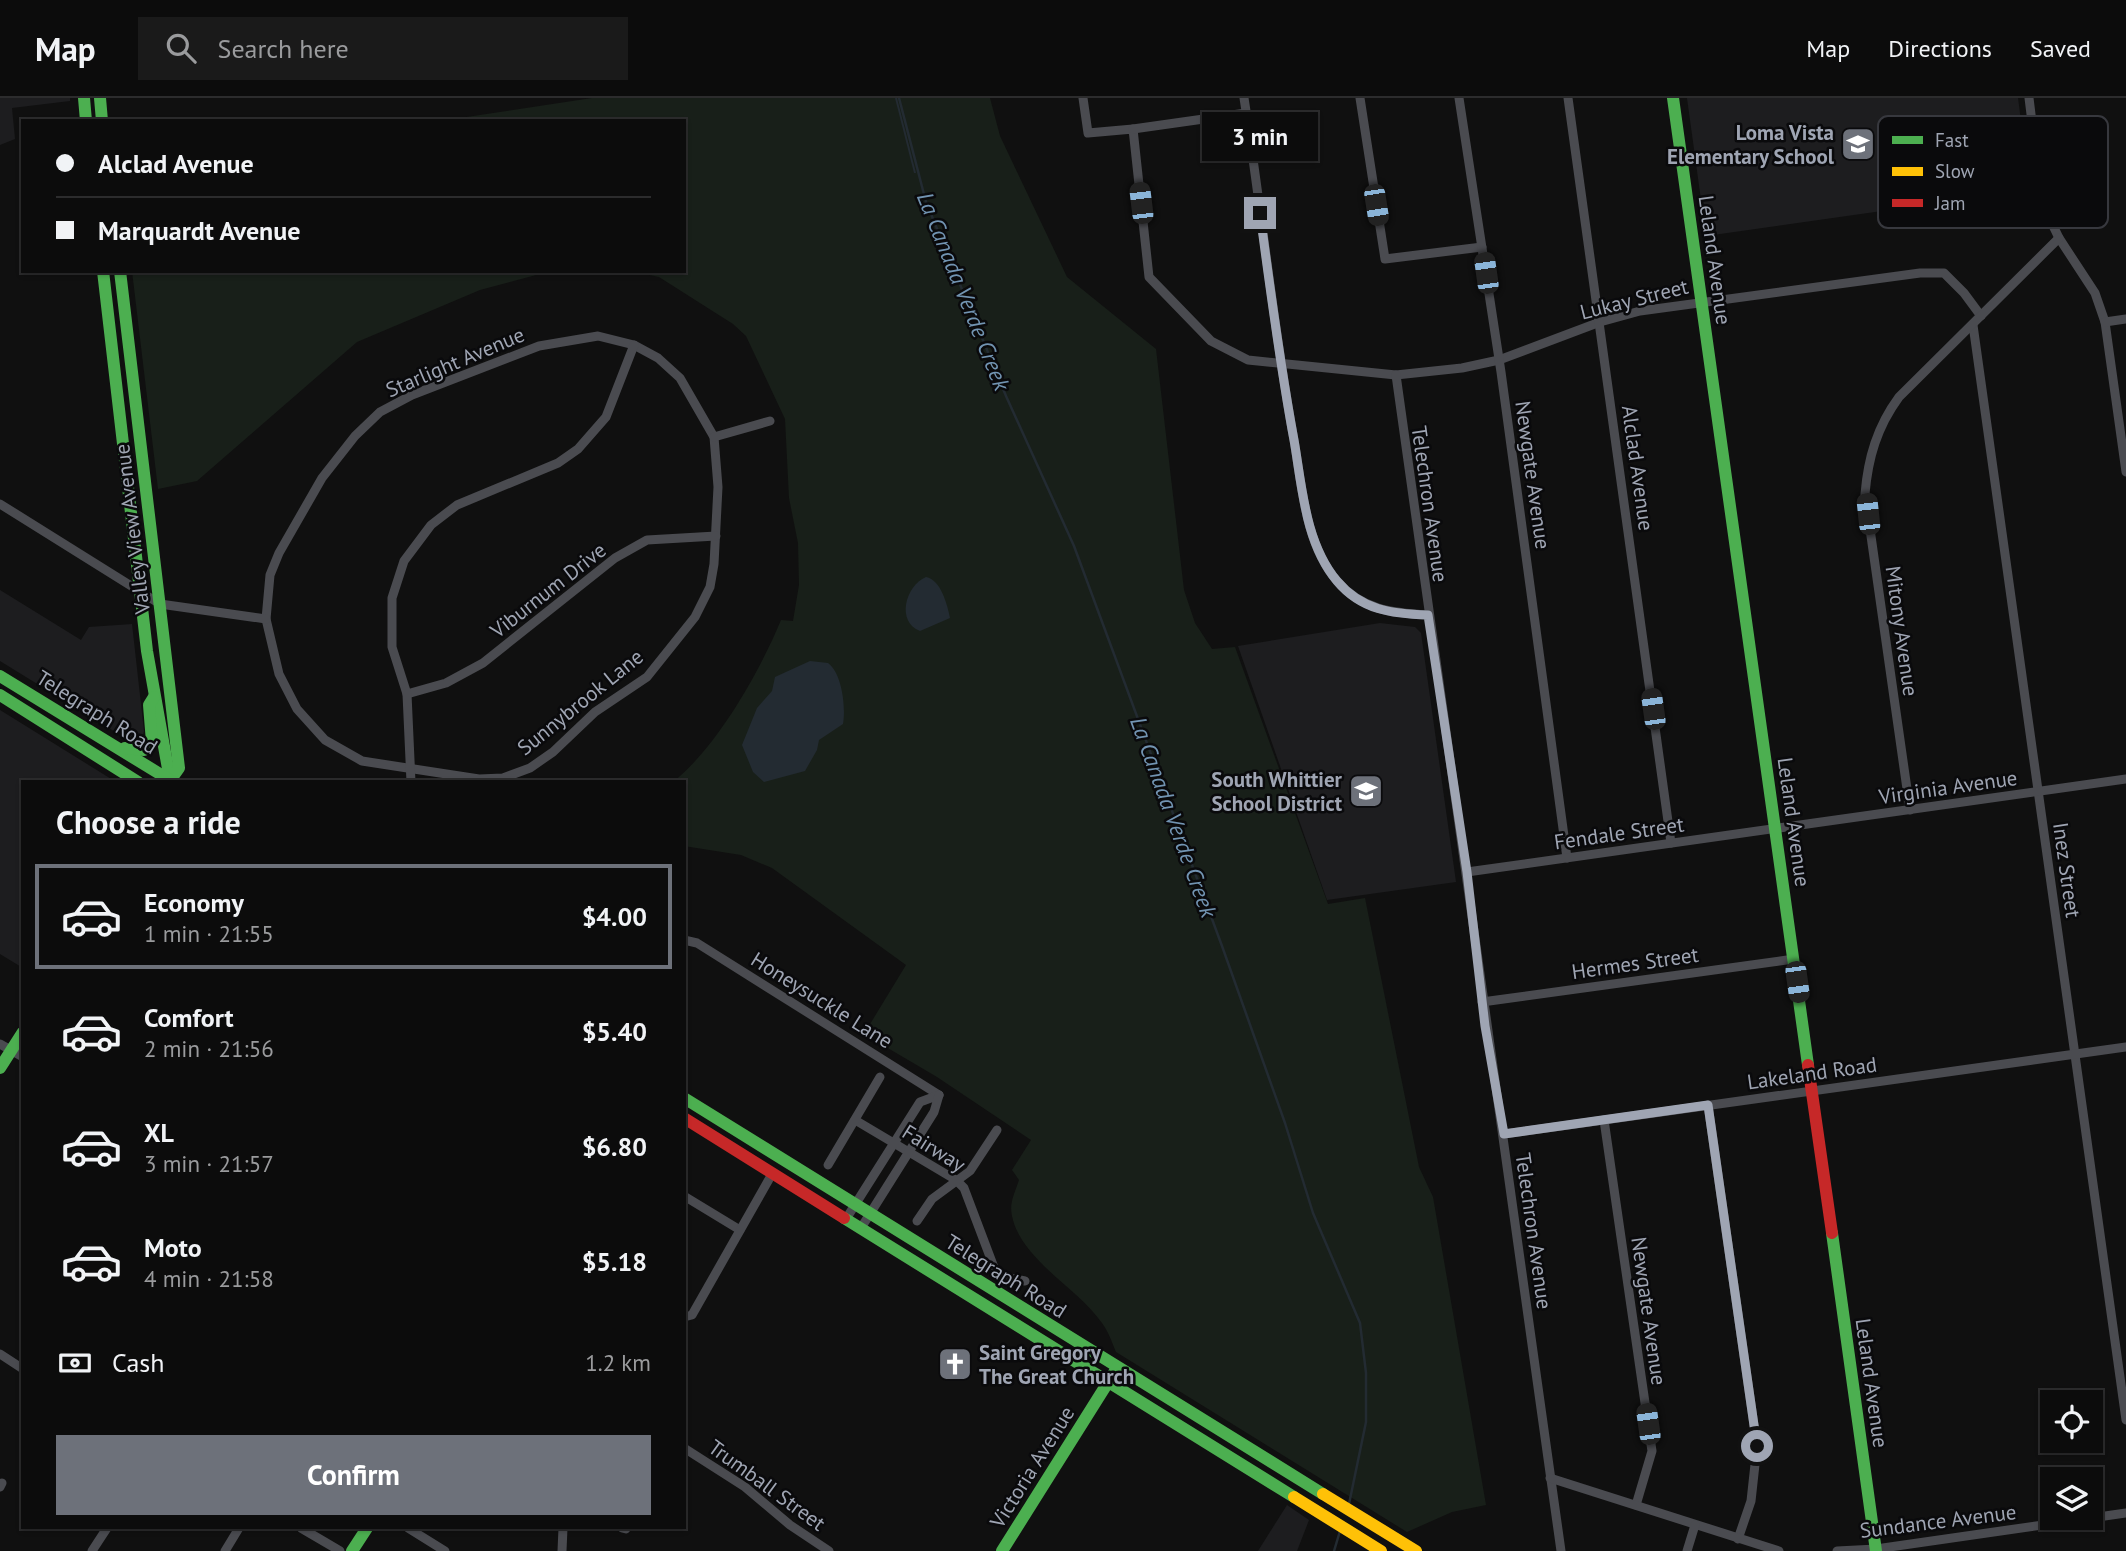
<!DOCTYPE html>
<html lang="en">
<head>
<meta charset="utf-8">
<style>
  body { margin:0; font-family:"PT Sans",sans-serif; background:#1a1a1a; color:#f1f3f6; height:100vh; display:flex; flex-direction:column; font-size:26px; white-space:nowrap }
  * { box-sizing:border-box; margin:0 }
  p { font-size:23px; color:#9a9b9d }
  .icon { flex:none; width:38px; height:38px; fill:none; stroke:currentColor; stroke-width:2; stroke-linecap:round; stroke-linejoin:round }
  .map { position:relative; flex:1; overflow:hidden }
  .drawer { position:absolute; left:21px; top:682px; width:665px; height:749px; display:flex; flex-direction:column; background:#0c0c0c; border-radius:0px; box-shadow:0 2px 5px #0004,0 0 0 2px #2c2c2d }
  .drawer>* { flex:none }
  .guide { position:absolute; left:21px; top:21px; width:665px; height:154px; border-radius:0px; box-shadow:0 2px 5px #0004,0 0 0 2px #2c2c2d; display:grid; align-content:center; height:154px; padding:0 35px; background:#0c0c0c }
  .tools { position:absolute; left:2040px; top:1292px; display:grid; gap:14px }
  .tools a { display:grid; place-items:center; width:63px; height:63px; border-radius:0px; background:#0c0c0c; box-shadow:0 2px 5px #0004,0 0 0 2px #2c2c2d; font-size:35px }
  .end { position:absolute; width:32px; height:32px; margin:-16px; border:9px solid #9fa5b3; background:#111; box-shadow:0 0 0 4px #111 }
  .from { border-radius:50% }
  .bubble { position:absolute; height:49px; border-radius:0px; background:#0c0c0c; box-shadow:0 2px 5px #0004,0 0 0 2px #2c2c2d; font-size:23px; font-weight:800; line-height:49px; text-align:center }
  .car { position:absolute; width:21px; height:42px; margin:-21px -10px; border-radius:9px; box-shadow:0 0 5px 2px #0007; background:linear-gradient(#222 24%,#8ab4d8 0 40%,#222 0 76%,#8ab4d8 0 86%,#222 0) }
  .guide b { display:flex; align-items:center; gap:24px; height:66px; font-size:26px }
  .guide b+b { border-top:2px solid #2c2c2d }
  .guide i { width:18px; height:18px; background:#f1f3f6 }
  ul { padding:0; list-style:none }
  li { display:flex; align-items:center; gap:21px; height:105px; margin:0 14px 10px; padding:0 21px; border:4px solid transparent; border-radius:0px }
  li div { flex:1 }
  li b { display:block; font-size:26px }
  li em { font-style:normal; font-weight:800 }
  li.selected { border-color:#6d717a }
  li>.icon { width:63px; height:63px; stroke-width:1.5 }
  h2 { padding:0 35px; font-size:32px; line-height:84px }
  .pay { display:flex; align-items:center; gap:18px; height:77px; padding:0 35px; font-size:26px }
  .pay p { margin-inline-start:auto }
  .button { display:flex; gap:14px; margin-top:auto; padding:14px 35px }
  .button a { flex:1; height:80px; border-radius:0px; background:#6d717a; color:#fff; font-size:28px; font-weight:800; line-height:80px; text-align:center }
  header { display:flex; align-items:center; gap:42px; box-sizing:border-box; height:98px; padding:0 35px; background:#0c0c0c; border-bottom:2px solid #2c2c2d }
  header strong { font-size:33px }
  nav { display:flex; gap:38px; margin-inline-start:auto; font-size:24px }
  .search { width:490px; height:63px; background:#1a1a1a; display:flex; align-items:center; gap:18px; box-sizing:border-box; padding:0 24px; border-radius:0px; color:#9a9b9d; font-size:26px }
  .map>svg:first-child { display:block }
</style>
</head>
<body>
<header>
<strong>Map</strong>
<div class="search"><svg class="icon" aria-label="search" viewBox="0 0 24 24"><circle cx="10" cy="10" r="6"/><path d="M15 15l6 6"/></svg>Search here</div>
<nav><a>Map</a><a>Directions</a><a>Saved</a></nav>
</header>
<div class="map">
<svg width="2126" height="1453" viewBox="0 0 2126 1453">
  <rect width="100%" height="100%" fill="#101010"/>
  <g fill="#1d1d1f">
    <polygon points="0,0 70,0 70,3 12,10 15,41 0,47"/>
    <polygon points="1687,0 2018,0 2030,92 1706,138"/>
    <polygon points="0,492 81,542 89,529 132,526 144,633 142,641 130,643 0,563"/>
    <polygon points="1380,525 1415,529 1421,535 1456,784 1327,802 1238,548"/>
    <polygon points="0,612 116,684 23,684 23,870 0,856"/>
    <polygon points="1287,1407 1309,1422 1297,1453 1258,1453"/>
  </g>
  <g fill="#181f19">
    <path d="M 592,0 L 990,0 L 1000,38 L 1067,179 L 1156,251 L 1184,492 L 1195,525 L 1212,551 L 1235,549 L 1328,806 L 1365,800 L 1419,1069 L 1433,1099 L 1486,1407 L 1452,1414 L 1407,1434 L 1116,1254 C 1112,1244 1108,1233 1102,1225 C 1078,1190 1021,1162 1012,1118 C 1009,1105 1015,1094 1019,1082 L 1012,1072 L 1031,1042 L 937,979 L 864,936 L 906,867 L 772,770 L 741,757 L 684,748 L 684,684 L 673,684 C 717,649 760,573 781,522 L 793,523 L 799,487 L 798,445 L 789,400 L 785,321 L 746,238 L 733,226 L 659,179 L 631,173 L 684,173 L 684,23 L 440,23 Z"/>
    <polygon points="132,173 551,173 480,192 357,244 197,383 158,391"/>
  </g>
  <g fill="#232b32">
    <polygon points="895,0 897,0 916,75 914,75"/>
    <path d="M 926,479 C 941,482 947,506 950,520 L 920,533 C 896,524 905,488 926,479 Z"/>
    <path d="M 810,563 L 828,565 C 842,575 846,609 843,626 L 819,642 L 817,652 L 805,673 L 764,684 L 753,674 L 742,647 L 757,610 L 772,593 L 775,579 Z"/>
  </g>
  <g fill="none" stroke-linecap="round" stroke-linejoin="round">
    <g stroke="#232b32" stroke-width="2.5">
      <polyline points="899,0 926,104 1006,298 1074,448 1222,848 1285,1025 1313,1115 1360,1225 1366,1275 1366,1324 1349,1406"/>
      <polyline points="1334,1453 1340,1433"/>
    </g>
    <g stroke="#4a4b50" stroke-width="9">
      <polyline points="1083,0 1088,35 1133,31 1149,179 1211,243 1248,262 1396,277 1462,270 1499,262 1600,224 1640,213 1920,175 1944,175 1964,195 1981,218"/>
      <path d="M 1244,0 C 1262,114 1273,229 1294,342 C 1302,388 1305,446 1337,483 C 1362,512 1392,515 1428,517"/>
      <polyline points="1360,0 1385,161 1482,149"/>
      <polyline points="1459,0 1501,274 1567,760"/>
      <polyline points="1568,0 1671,745"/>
      <polyline points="2029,0 2042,105 2059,140 2095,195 2105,224 2126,374"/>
      <polyline points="1133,31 1246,15"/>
      <polyline points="2105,224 2126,221"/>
      <polyline points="1973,227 2126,1322"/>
      <polygon points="598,238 634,247 658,260 680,280 714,339 718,389 714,466 710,489 695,519 647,579 595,614 553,654 530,670 503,680 479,681 362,663 325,642 297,611 279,576 266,521 270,477 279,455 322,380 355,338 380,314 412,297 539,248"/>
      <polyline points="1396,277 1561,1453"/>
      <polyline points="714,339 770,323"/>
      <polyline points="0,406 160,506 266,521"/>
      <polyline points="407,596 446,585 483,565 615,460 647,442 716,438"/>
      <polyline points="411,684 407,596 392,549 392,500 404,463 431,427 457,407 558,365 578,351 606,319 634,247"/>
      <path d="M 1910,712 L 1865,396 C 1868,360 1877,329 1899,299 L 2059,140"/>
      <polyline points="1467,774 2126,681"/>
      <polyline points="684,842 697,845 939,997"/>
      <polyline points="1482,904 1794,861"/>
      <polyline points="0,946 23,959"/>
      <polyline points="1708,1007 1757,1348 1751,1403 1738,1441"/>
      <polyline points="855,1022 956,1082 964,1090 995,1172 1005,1179 1025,1183"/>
      <polyline points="1604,1022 1652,1353 1636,1407"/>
      <polyline points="1504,1036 2126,949"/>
      <polyline points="828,1067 880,979"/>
      <polyline points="684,1098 740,1132"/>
      <polyline points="846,1121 920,1004 939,997"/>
      <polyline points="917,1123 932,1101 970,1073 997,1032"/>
      <polyline points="861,1130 934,1014 939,997"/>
      <polyline points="684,1219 692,1217 772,1076"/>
      <polyline points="0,1256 23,1271"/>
      <polyline points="684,1350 745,1389 790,1427 829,1453"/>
      <polyline points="1550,1380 1779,1453"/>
      <polyline points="0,1389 2,1385"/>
      <polyline points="301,1430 340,1453"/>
      <polyline points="408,1430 445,1453"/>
      <polyline points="622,1430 626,1431"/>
      <polyline points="92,1453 107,1430"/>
      <polyline points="225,1453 239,1430"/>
      <polyline points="562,1453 563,1430"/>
      <polyline points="1687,1453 1695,1427"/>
      <polyline points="1837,1453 1876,1451 2126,1415"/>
    </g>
    <g stroke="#4caf50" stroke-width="12">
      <polyline points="84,0 86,23"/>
      <polyline points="100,0 102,23"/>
      <polyline points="1673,0 1808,967"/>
      <polyline points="103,173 147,553 170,682"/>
      <polyline points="120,173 179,670 169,684"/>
      <polyline points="0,578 173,684"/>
      <polyline points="0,597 138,684"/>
      <polyline points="125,650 144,652 152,644 149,607 154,599"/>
      <polyline points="0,970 23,934"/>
      <polyline points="684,1000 1323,1396"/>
      <polyline points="844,1120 1294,1399"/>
      <polyline points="1832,1135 1876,1453"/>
      <polyline points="352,1453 367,1430"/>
      <polyline points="1002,1453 1117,1270"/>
    </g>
    <g stroke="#ffc107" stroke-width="12">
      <polyline points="1323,1396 1416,1453"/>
      <polyline points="1294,1399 1381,1453"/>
    </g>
    <g stroke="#c62828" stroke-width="12">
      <polyline points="1808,967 1832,1135"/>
      <polyline points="684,1020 844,1120"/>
    </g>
  </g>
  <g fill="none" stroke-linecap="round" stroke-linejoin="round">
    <path stroke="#9fa5b3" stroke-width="9" d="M 1260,115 C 1270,191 1280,267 1294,342 C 1302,388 1305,445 1337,483 C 1361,512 1392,516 1428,517 L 1467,774 L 1485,928 L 1504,1036 L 1708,1007 L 1757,1348"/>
  </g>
  <defs>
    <g id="school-square" transform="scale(1.75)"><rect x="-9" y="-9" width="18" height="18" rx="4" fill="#6d717a" stroke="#0a0a0c"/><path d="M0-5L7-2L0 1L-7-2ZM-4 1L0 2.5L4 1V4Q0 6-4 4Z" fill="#fff"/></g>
    <g id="church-square" transform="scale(1.75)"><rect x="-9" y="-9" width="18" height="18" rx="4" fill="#6d717a" stroke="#0a0a0c"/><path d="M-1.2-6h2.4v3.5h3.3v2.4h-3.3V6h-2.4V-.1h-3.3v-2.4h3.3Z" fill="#fff"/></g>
  </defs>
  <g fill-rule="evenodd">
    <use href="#school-square" x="1858" y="46"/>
    <use href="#school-square" x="1366" y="693"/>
    <use href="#church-square" x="955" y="1266"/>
  </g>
  <g text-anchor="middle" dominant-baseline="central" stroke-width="5" stroke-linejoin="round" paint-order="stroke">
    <g font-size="21" font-weight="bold" fill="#9fa5b3" stroke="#0a0a0c" text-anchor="end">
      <text x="1834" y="34">Loma Vista<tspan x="1834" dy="24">Elementary School</tspan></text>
      <text x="1342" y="681">South Whittier<tspan x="1342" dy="24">School District</tspan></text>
      <text x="979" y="1254" text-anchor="start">Saint Gregory<tspan x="979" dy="24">The Great Church</tspan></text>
    </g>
    <g font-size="21" fill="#9fa5b3" stroke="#0a0a0c">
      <text transform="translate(1715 162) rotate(82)">Leland Avenue</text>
      <text transform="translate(1634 201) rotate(-14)">Lukay Street</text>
      <text transform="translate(455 264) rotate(-23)">Starlight Avenue</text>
      <text transform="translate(1638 370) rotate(82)">Alclad Avenue</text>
      <text transform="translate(1533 377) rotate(82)">Newgate Avenue</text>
      <text transform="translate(1430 406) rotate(82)">Telechron Avenue</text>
      <text transform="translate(132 431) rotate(-97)">Valley View Avenue</text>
      <text transform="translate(548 492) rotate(-38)">Viburnum Drive</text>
      <text transform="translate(1902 533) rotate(82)">Mitony Avenue</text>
      <text transform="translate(580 604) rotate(-39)">Sunnybrook Lane</text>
      <text transform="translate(97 614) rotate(32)">Telegraph Road</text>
      <text transform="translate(1948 689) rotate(-8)">Virginia Avenue</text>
      <text transform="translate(1794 724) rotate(82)">Leland Avenue</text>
      <text transform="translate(1619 735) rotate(-8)">Fendale Street</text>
      <text transform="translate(2067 772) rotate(82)">Inez Street</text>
      <text transform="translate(1635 865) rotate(-8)">Hermes Street</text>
      <text transform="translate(822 902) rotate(32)">Honeysuckle Lane</text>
      <text transform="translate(1812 975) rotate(-8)">Lakeland Road</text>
      <text transform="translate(934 1050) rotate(32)">Fairway</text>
      <text transform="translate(1534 1133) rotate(82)">Telechron Avenue</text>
      <text transform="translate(1006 1178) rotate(32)">Telegraph Road</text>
      <text transform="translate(1649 1213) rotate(82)">Newgate Avenue</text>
      <text transform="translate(1872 1285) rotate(82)">Leland Avenue</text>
      <text transform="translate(1032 1369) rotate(-58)">Victoria Avenue</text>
      <text transform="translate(767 1387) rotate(36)">Trumball Street</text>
      <text transform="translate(1938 1423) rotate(-7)">Sundance Avenue</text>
    </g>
    <g font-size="23" font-style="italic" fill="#7294b2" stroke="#0a0a0c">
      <text transform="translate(964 193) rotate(68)">La Canada Verde Creek</text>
      <text transform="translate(1174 719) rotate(70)">La Canada Verde Creek</text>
    </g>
  </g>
  <rect x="1878" y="18" width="230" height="112" rx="10" fill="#0a0a0c" stroke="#37383e" stroke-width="2"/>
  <rect x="1892" y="38" width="31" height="8" fill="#4caf50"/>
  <rect x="1892" y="69" width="31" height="9" fill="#ffc107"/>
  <rect x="1892" y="101" width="31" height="8" fill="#c62828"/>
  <g font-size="19" fill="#9fa5b3">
    <text x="1935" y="49">Fast</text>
    <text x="1935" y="80">Slow</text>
    <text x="1935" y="112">Jam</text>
  </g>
</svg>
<div class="tools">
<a><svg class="icon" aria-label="locate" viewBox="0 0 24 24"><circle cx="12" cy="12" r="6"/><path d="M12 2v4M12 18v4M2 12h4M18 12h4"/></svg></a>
<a><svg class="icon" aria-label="layers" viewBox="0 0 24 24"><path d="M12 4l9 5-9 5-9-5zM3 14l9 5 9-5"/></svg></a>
</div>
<i class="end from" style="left:1757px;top:1348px"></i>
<i class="end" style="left:1260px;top:115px"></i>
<div class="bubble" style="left:1202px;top:14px;width:116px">3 min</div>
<i class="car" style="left:1141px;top:105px;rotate:353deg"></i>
<i class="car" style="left:1376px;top:107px;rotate:171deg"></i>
<i class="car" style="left:1486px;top:175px;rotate:352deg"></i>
<i class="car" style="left:1868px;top:416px;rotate:354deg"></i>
<i class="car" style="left:1653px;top:611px;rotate:352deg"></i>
<i class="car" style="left:1797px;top:884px;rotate:172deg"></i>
<i class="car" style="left:1648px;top:1326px;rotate:352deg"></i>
<div class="guide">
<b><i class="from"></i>Alclad Avenue</b>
<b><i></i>Marquardt Avenue</b>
</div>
<section class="drawer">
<h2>Choose a ride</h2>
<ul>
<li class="selected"><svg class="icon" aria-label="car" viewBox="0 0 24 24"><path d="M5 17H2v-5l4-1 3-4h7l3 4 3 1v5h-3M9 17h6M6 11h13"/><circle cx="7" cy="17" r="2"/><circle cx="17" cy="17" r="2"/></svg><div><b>Economy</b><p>1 min · 21:55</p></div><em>$4.00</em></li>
<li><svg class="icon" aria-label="car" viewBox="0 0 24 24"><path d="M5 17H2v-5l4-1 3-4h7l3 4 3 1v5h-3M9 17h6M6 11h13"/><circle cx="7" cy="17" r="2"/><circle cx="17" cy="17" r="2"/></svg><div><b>Comfort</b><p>2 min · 21:56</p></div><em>$5.40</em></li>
<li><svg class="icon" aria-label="car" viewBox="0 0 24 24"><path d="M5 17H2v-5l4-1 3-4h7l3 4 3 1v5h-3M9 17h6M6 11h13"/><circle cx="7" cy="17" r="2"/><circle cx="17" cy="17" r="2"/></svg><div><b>XL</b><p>3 min · 21:57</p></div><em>$6.80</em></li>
<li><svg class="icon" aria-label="car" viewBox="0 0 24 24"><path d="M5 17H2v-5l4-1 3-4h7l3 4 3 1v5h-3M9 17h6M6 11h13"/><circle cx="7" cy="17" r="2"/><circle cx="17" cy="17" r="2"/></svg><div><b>Moto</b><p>4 min · 21:58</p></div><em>$5.18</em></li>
</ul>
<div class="pay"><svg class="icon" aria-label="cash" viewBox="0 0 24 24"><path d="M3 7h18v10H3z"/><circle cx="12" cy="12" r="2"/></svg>Cash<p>1.2 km</p></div>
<div class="button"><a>Confirm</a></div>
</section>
</div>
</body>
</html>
